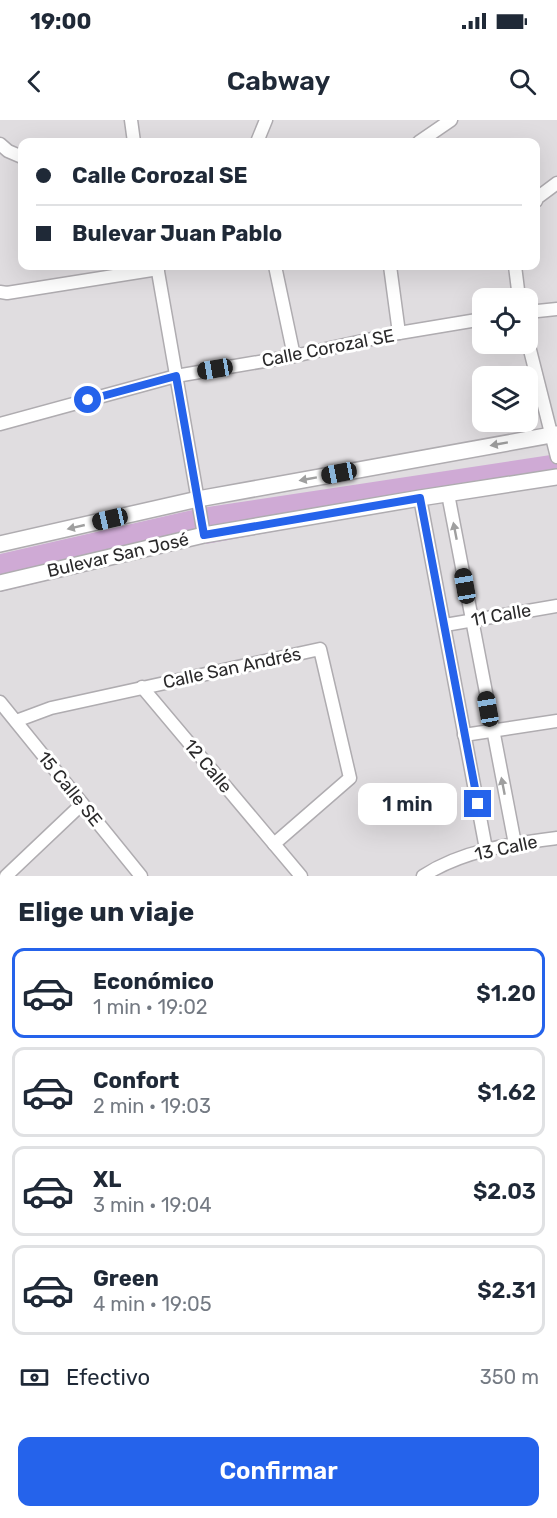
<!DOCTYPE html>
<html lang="es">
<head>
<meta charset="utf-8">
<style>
  body { margin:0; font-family:Rubik,sans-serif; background:#f6f6f7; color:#1f2937; height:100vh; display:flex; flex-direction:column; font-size:22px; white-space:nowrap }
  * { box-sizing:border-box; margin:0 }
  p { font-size:20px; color:#747a83 }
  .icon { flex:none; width:33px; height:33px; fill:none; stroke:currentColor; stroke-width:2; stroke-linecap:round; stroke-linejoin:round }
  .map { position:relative; height:756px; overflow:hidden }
  .details { display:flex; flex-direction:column; background:#fff; flex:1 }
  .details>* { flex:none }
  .banner { position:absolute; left:18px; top:18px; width:522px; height:132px; border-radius:12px; box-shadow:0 6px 24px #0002; display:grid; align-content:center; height:132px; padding:0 18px; background:#fff }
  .tools { position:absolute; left:472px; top:168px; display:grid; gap:12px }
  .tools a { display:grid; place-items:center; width:66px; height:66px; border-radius:12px; background:#fff; box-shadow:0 6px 24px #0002; font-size:30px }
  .end { position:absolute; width:27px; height:27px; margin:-14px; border:8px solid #2563eb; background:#fff; box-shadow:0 0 0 3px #fff }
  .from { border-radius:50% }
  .bubble { position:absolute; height:42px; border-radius:12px; background:#fff; box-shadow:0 6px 24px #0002; font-size:20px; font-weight:600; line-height:42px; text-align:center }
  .car { position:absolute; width:18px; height:36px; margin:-18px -9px; border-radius:8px; box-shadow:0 0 4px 2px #0007; background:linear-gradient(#222 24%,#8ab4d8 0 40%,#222 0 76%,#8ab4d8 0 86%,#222 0) }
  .banner b { display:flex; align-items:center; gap:21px; height:57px; font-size:22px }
  .banner b+b { border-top:2px solid #e0e1e3 }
  .banner i { width:15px; height:15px; background:#1f2937 }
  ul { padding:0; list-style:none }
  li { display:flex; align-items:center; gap:18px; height:90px; margin:0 12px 9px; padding:0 6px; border:3px solid #e0e1e3; border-radius:12px }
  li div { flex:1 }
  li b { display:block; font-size:22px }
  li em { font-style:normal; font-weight:600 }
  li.on { border-color:#2563eb }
  li>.icon { width:54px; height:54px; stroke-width:1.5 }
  h2 { padding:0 18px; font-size:27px; line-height:72px }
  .pay { display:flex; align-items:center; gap:15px; height:66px; padding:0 18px; font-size:22px }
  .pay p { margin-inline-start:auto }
  .action { display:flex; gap:12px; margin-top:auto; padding:12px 18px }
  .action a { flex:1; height:69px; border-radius:12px; background:#2563eb; color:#fff; font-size:24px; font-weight:600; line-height:69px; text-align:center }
  .status { display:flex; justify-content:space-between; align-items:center; height:42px; padding:0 30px; background:#fff; direction:ltr }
  .status svg { height:16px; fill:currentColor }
  header { display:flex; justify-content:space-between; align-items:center; height:78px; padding:0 18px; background:#fff; font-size:27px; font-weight:600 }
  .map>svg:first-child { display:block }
</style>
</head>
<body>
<div class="status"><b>19:00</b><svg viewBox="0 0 49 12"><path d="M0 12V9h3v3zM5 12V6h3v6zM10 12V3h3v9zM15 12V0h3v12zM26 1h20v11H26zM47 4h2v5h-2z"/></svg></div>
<header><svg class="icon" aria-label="back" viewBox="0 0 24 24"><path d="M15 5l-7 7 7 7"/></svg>Cabway<svg class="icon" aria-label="search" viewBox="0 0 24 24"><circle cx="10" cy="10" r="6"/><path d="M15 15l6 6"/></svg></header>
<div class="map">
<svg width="557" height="756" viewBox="0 0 557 756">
  <rect width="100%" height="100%" fill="#e0dde0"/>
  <polygon fill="#cfaad5" points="557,334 557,360 206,424 202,399 204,423 0,472 0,434 201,388"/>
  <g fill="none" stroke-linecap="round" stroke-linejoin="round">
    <g stroke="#afacb0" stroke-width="15">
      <g id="minor">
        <polyline points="131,0 134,22"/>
        <polyline points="257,22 266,0"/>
        <polyline points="419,22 451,0"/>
        <polyline points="0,24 8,31 22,37"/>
        <polyline points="536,81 537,78 557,63"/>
        <polyline points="157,146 204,415"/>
        <polyline points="275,146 294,236"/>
        <polyline points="390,146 399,213"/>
        <polyline points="515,146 519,178"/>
        <polyline points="0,172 7,173 158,149"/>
        <polyline points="528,192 557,189"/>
        <polyline points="528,222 557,337"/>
        <polyline points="0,304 176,256 294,236 399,213 483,199"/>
        <polyline points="448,374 515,724"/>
        <polyline points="420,378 486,729"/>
        <polyline points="445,505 557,486"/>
        <polyline points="142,567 301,756"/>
        <polyline points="0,582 141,756"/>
        <polyline points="16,601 51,588 320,529 350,658 274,724"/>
        <polyline points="464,615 557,601"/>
        <polyline points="6,756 82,684"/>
        <path d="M 423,756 C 463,730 511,724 557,718"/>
      </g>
    </g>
    <g stroke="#afacb0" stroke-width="18">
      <g id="tertiary">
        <polyline points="0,424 198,379 557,314"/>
        <polyline points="0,463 204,415 420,378 557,357"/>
      </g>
    </g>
    <use href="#minor" stroke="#fff" stroke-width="12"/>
    <use href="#tertiary" stroke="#fff" stroke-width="15"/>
  </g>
  <defs><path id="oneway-solid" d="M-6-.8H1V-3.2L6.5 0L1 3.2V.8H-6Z" transform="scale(1.5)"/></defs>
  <g fill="#9f9f9f">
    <use href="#oneway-solid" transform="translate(499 324) rotate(170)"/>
    <use href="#oneway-solid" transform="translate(308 359) rotate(170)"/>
    <use href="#oneway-solid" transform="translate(76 407) rotate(167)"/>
    <use href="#oneway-solid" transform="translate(455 411) rotate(-101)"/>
    <use href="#oneway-solid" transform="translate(503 666) rotate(-101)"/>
  </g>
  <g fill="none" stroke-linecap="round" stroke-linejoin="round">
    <polyline stroke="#2563eb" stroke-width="8" points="88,280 176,256 204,415 420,378 478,684"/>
  </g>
  <g text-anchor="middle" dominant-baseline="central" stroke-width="6" stroke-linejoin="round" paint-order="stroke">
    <g font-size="18" fill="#2a292a" stroke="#fff">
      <text transform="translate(328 228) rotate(-11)">Calle Corozal SE</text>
      <text transform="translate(118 435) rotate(-13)">Bulevar San José</text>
      <text transform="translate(501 495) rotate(-10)">11 Calle</text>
      <text transform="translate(232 548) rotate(-12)">Calle San Andrés</text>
      <text transform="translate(208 646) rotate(50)">12 Calle</text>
      <text transform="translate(70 669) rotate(51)">15 Calle SE</text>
      <text transform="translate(506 728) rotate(-12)">13 Calle</text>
    </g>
  </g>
</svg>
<div class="tools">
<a><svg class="icon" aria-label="locate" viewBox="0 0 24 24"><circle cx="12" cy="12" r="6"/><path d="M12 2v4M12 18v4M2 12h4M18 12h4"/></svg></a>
<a><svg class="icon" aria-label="layers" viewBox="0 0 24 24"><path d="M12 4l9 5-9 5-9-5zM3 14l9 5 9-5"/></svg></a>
</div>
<i class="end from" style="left:88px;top:280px"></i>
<i class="end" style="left:478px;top:684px"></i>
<div class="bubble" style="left:358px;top:663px;width:99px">1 min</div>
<i class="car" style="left:215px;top:249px;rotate:260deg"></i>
<i class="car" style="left:339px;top:353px;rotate:259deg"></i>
<i class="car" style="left:110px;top:399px;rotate:257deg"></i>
<i class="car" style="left:465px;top:466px;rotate:350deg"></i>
<i class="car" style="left:488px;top:589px;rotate:350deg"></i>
<div class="banner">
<b><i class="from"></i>Calle Corozal SE</b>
<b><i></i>Bulevar Juan Pablo</b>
</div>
</div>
<section class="details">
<h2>Elige un viaje</h2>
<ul>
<li class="on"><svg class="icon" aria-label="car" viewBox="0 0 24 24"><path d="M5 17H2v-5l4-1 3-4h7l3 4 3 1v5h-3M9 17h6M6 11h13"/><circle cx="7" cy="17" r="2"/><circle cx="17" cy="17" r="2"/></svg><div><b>Económico</b><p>1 min · 19:02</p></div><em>$1.20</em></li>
<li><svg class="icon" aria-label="car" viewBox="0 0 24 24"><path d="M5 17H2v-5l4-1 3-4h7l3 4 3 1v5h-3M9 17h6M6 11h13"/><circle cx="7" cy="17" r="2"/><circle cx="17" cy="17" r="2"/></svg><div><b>Confort</b><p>2 min · 19:03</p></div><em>$1.62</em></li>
<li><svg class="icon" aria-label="car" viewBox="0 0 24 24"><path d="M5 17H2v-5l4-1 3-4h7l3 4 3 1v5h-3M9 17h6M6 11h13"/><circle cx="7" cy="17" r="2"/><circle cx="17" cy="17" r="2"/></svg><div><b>XL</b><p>3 min · 19:04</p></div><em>$2.03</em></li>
<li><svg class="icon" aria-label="car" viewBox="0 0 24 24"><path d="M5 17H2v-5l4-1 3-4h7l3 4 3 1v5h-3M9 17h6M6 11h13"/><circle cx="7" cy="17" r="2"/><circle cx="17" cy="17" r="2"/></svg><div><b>Green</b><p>4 min · 19:05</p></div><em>$2.31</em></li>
</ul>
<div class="pay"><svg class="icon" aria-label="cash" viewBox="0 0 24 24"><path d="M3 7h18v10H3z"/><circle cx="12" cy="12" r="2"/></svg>Efectivo<p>350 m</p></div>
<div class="action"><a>Confirmar</a></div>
</section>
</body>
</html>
